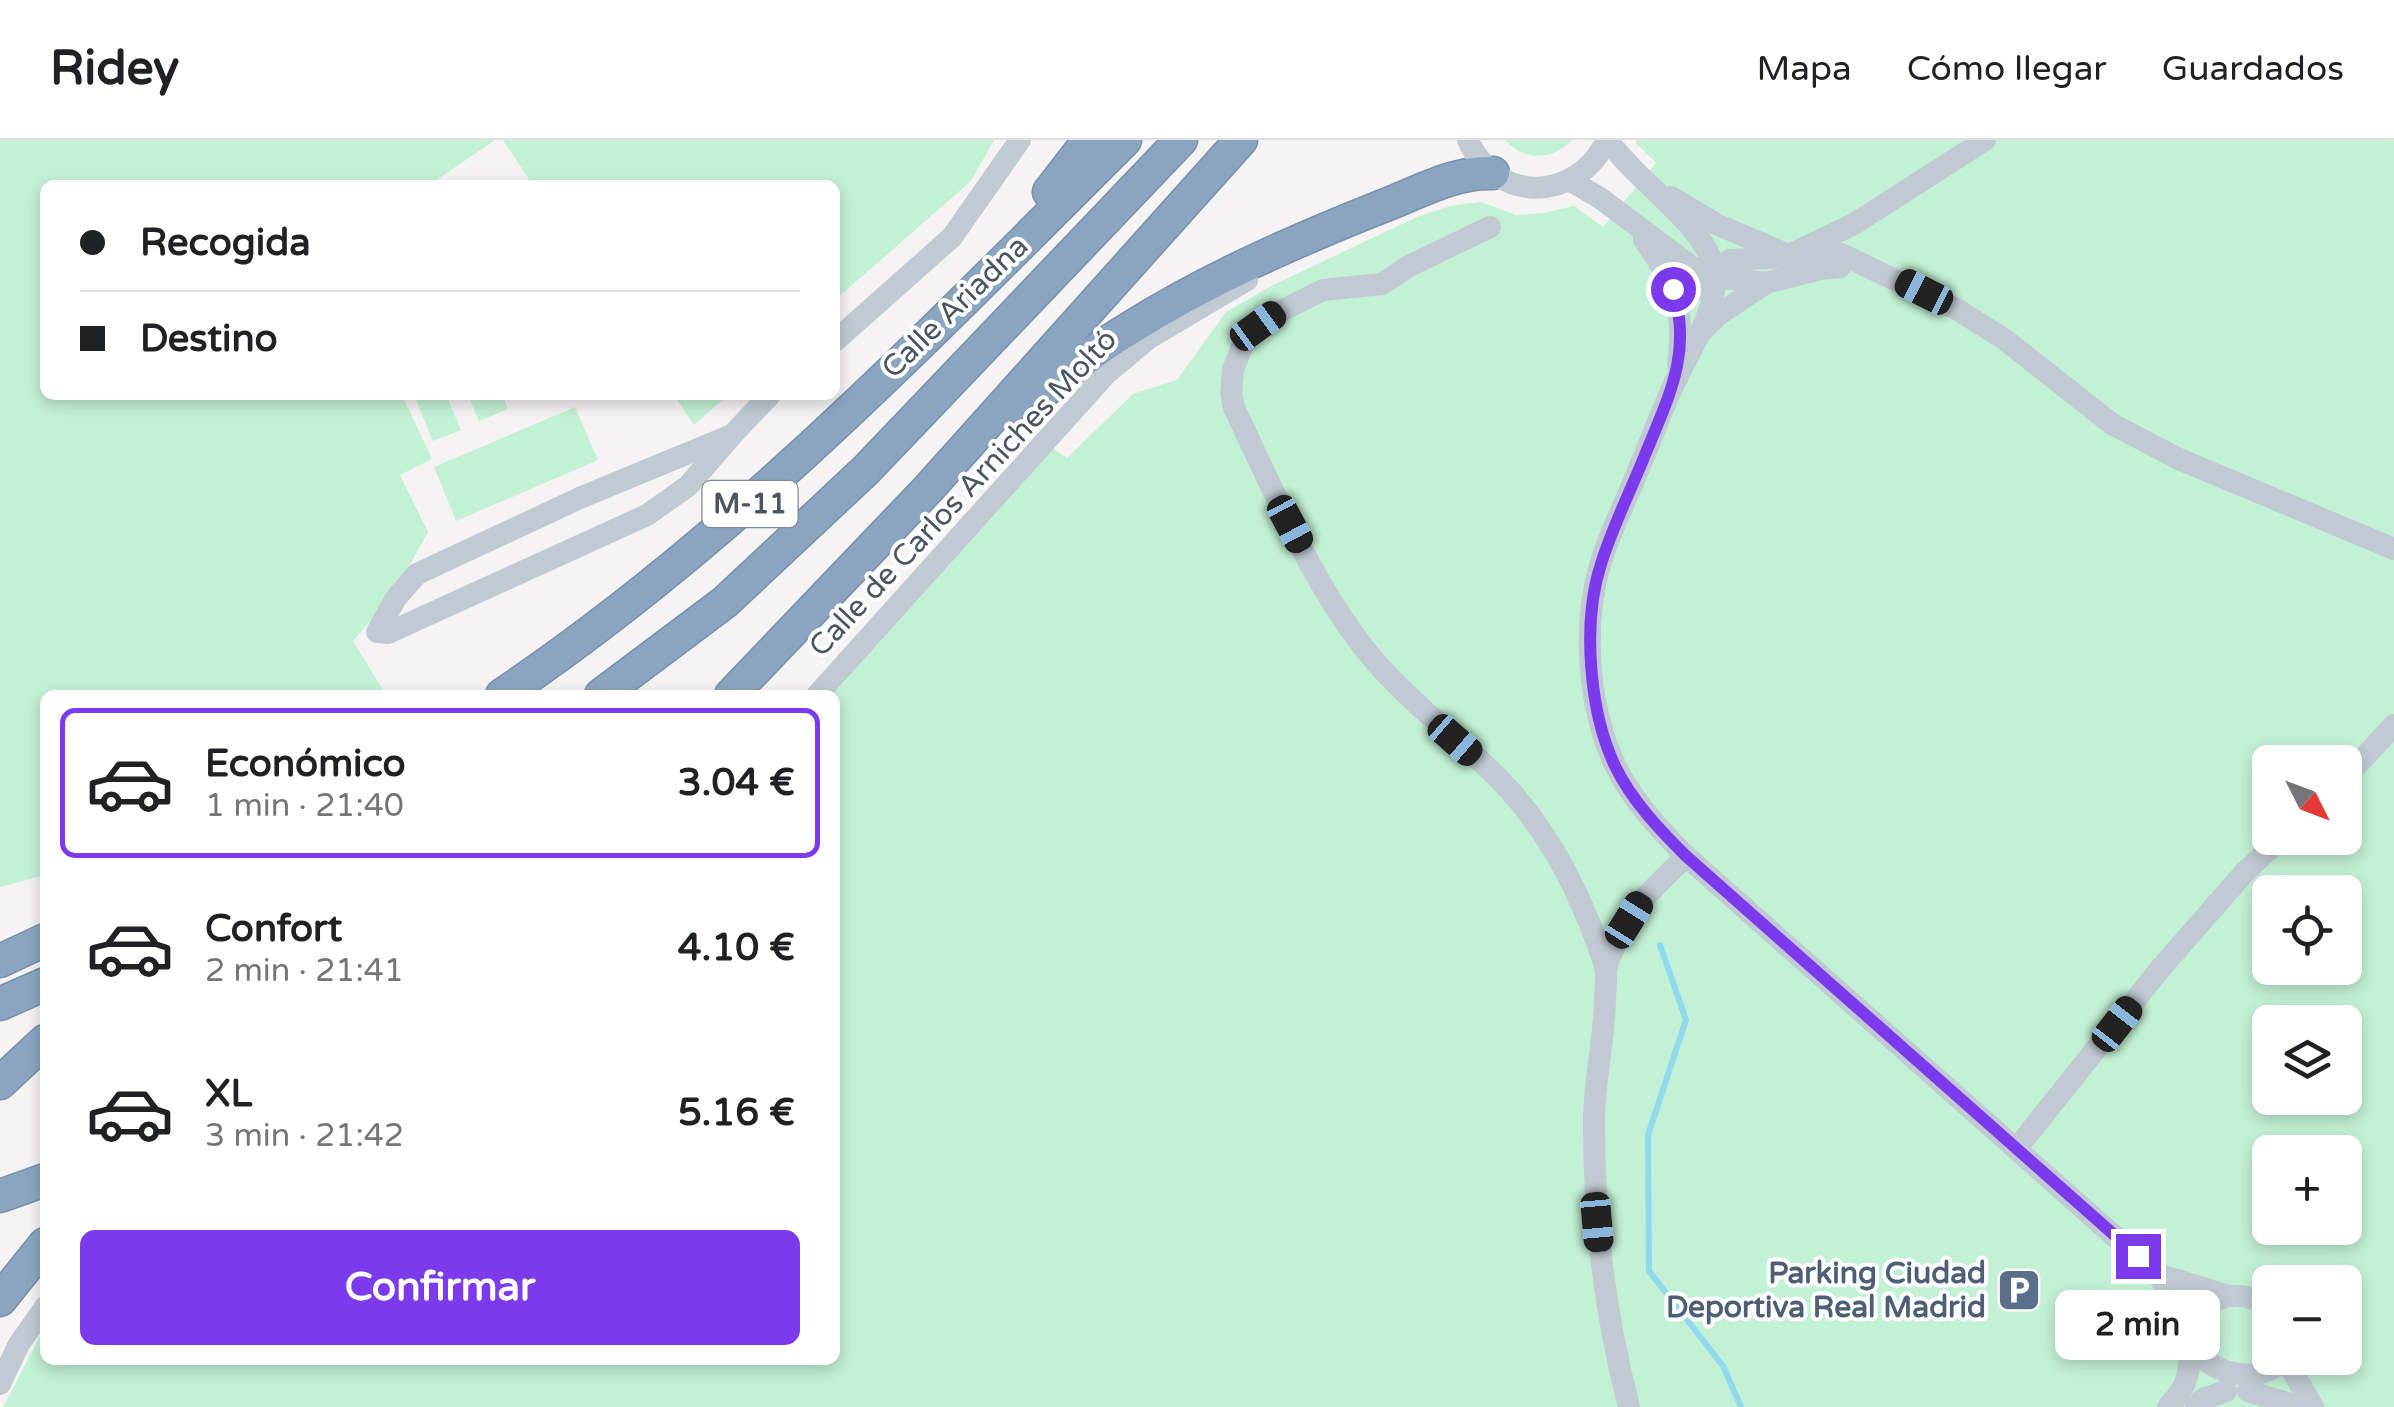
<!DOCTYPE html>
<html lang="es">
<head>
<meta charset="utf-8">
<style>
  body { margin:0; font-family:"Varela Round",sans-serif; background:#f2f2f2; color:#202124; height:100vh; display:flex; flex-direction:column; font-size:38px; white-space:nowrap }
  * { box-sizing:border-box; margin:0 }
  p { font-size:32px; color:#757577 }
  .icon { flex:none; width:55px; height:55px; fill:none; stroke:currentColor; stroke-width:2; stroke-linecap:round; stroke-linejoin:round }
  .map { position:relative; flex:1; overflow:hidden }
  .side { position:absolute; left:40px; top:550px; width:800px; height:675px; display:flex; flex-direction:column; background:#fff; border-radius:15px; box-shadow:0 5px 15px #0003 }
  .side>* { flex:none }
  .banner { position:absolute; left:40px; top:40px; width:800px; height:220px; border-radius:15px; box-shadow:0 5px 15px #0003; display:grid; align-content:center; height:220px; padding:0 40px; background:#fff }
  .needle { width:65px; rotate:132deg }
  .fabs { position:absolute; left:2252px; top:605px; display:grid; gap:20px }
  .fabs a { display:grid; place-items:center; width:110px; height:110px; border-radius:15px; background:#fff; box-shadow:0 5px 15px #0003; font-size:50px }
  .end { position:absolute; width:45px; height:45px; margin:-22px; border:12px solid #7c3aed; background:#fff; box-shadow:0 0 0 5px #fff }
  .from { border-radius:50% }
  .bubble { position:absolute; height:70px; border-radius:15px; background:#fff; box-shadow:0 5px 15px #0003; font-size:32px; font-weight:800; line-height:70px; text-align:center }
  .car { position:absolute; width:30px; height:60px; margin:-30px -15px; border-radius:12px; box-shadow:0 0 8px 2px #0007; background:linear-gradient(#222 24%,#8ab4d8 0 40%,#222 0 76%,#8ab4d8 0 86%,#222 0) }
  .banner b { display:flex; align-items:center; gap:35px; height:95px; font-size:38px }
  .banner b+b { border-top:2px solid #e0e0e0 }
  .banner i { width:25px; height:25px; background:#202124 }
  ul { padding:18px 0 0; list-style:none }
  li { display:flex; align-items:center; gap:30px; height:150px; margin:0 20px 15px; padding:0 20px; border:5px solid transparent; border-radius:15px }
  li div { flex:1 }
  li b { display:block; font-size:38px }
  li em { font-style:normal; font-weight:800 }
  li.active { border-color:#7c3aed }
  li>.icon { width:90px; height:90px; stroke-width:1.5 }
  .cta { display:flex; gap:20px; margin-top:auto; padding:20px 40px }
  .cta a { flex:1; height:115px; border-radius:15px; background:#7c3aed; color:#fff; font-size:40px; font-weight:800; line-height:115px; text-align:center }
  header { display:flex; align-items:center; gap:60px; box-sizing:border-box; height:140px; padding:0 50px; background:#fff; border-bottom:2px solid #e0e0e0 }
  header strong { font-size:48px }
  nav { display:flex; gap:55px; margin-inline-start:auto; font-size:35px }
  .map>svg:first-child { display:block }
</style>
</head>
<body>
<header>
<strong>Ridey</strong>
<nav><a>Mapa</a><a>Cómo llegar</a><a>Guardados</a></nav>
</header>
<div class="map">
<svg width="2394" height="1267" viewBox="0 0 2394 1267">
  <rect width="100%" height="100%" fill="#f5f3f3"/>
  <g fill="#c3f1d5" fill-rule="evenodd">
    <polygon points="0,0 495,0 429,45 45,45 45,255 402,255 432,319 400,335 428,392 395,452 353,501 386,555 45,555 45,735 0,747"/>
    <polygon points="503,0 994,0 971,41 835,160 835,45 533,45"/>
    <path d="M 1505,0 L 1572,0 C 1552,21 1524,21 1505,0 Z"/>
    <path d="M 1637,0 L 2394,0 L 2394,1267 L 3,1267 L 45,1187 L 45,1220 L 835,1220 L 835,555 L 830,555 L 1052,308 L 1067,318 L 1133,254 L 1177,240 L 1226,172 L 1271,146 L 1417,77 L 1450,66 L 1481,62 L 1516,75 L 1544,73 L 1574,66 L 1603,87 L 1656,23 L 1636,3 ZM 2270,622 L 2345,622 L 2345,698 L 2270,698 ZM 2270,752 L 2345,752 L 2345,828 L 2270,828 ZM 2270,882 L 2345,882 L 2345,958 L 2270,958 ZM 2270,1012 L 2345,1012 L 2345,1088 L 2270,1088 ZM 2270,1142 L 2345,1142 L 2345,1218 L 2270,1218 Z"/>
    <polygon points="414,255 446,255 461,290 433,301"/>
    <polygon points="468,255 502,255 508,269 479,281"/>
    <polygon points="674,255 728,255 694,285"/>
    <polygon points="575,267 598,320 456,381 434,327"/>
  </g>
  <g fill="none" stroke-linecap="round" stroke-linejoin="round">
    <polyline stroke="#90daee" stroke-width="6" points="1660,805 1686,880 1648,995 1649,1131 1723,1226 1741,1267"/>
    <g stroke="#7690ad" stroke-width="35">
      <g id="highway">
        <polyline points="1049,52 1089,0"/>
        <path d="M 1017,274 C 1052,245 1087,214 1127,190 C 1208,139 1295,101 1383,66 C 1417,53 1456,31 1493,33"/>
        <path d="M 502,555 C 734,399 928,196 1125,0"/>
        <polyline points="601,555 725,462 866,330 1181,0"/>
        <polyline points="731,555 929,348 1241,0"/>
        <polyline points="0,821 45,800"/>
        <polyline points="0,864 45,844"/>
        <polyline points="0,943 45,901"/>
        <polyline points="0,1056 45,1040"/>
        <polyline points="0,1160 45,1104"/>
      </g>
    </g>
    <g stroke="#c1cad2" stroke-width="22">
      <path d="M 1468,0 C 1497,65 1577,62 1607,0"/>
      <path d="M 1608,0 C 1634,39 1705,85 1714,128 C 1721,166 1690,209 1675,242 C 1661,271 1650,303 1637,333 C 1625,363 1609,394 1600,425 C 1582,487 1588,568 1616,627 C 1633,661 1659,689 1686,716 L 2157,1134 L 2177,1164 L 2189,1199"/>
      <polyline points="1571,41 1600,58 1692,127 1715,132 1724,138 1766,143 1820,129 1840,127"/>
      <polyline points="1671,57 1716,84 1789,115 1854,84 1985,0"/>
      <path d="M 1490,87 L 1409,126 L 1382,144 L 1323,150 L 1277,173 L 1258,187 L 1243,204 L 1233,230 L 1231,253 L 1234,268 C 1274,350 1308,436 1364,508 C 1404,559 1456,595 1500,640 C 1550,691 1582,756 1604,823 C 1608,835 1605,849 1605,861 C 1604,901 1594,942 1594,982 C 1594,1083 1604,1169 1629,1267"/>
      <path d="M 1644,100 C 1673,139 1686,175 1678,224"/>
      <polyline points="1679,169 1702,139 1730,120 1841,114 1958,170 2004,199 2112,284 2179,319 2394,409"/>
      <polyline points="1702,191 1718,175 1766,143"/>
      <polyline points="835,201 952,97 1020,0"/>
      <polygon points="732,295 688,346 647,375 388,493 377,492 396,458 417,434 582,357"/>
      <polyline points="732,295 770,255"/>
      <polyline points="817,555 1107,233 1149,198 1247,140"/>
      <polyline points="2345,638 2394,585"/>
      <polyline points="1606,828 1618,798 1640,762 1686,716"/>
      <polyline points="2017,1008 2160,829 2244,733 2281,698"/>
      <polyline points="2157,1134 2229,1156"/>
      <path d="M 2270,1168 C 2255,1157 2238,1152 2219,1159 C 2135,1194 2244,1267 2284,1218"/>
      <polyline points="2285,1218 2313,1267"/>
      <polyline points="0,1244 19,1204 45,1167"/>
      <polyline points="2248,1251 2300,1267"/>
      <path d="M 2168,1267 C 2184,1250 2189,1239 2190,1216"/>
      <polyline points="2196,1267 2203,1259 2226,1251"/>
    </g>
    <use href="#highway" stroke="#8ba5c1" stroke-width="32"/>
  </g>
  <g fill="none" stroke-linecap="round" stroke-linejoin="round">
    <path stroke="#7c3aed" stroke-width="12" d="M 1673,149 C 1692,211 1670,254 1647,310 C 1632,348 1613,385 1601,424 C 1582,482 1589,571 1615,626 C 1632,661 1659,689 1686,716 L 2138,1116"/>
  </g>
  <defs>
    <g id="parking-square" transform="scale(2.25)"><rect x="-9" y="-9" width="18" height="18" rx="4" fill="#5c6f8a" stroke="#fff"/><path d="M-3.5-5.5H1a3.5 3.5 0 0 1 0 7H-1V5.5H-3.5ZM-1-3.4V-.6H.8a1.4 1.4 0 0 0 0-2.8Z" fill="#fff"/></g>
  </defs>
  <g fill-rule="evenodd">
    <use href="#parking-square" x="2019" y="1150"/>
  </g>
  <g text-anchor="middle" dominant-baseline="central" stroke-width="8" stroke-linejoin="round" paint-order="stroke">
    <rect fill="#fff" stroke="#808990" stroke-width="2.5" x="702.5" y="341" width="95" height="46" rx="8"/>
    <g font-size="28" font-weight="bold" fill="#4a5661">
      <text x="750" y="364">M-11</text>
    </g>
    <g font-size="30" fill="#4a5661" stroke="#fff">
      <text transform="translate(955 167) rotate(-44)">Calle Ariadna</text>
      <text transform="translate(963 353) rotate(-47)">Calle de Carlos Arniches Moltó</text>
    </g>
    <g font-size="30" font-weight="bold" fill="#4e5e75" stroke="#fff" text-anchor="end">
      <text x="1986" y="1133">Parking Ciudad<tspan x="1986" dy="34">Deportiva Real Madrid</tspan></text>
    </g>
  </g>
</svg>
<div class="fabs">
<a><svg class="needle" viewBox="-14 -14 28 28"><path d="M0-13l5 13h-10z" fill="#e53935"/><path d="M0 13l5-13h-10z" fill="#757577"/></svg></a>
<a><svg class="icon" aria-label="locate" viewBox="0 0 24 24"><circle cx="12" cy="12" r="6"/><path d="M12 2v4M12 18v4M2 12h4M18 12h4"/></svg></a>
<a><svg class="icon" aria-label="layers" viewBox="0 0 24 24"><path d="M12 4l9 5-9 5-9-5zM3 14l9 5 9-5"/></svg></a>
<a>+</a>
<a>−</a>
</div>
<i class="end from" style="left:1673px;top:149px"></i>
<i class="end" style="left:2138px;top:1116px"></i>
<div class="bubble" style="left:2055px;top:1150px;width:165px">2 min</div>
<i class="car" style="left:1924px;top:152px;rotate:297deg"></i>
<i class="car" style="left:1258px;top:186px;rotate:54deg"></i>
<i class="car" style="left:1290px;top:384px;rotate:152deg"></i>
<i class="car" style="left:1455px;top:600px;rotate:131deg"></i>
<i class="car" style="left:1629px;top:780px;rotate:32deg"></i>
<i class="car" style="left:2117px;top:884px;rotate:38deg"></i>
<i class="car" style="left:1597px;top:1082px;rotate:175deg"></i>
<div class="banner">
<b><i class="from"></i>Recogida</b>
<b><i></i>Destino</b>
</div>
<section class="side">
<ul>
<li class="active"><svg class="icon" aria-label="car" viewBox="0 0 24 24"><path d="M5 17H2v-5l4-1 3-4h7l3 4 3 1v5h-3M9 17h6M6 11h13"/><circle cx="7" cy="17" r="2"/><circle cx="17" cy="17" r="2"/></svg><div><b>Económico</b><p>1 min · 21:40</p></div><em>3.04 €</em></li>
<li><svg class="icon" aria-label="car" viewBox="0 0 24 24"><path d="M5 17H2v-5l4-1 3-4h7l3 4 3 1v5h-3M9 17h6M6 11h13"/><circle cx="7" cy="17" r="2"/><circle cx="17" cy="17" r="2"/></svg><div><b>Confort</b><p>2 min · 21:41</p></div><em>4.10 €</em></li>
<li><svg class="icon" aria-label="car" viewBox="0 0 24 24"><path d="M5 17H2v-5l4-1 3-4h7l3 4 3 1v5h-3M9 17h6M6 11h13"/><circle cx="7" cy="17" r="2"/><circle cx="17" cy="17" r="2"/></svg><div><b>XL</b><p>3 min · 21:42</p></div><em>5.16 €</em></li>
</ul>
<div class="cta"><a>Confirmar</a></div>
</section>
</div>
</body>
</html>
